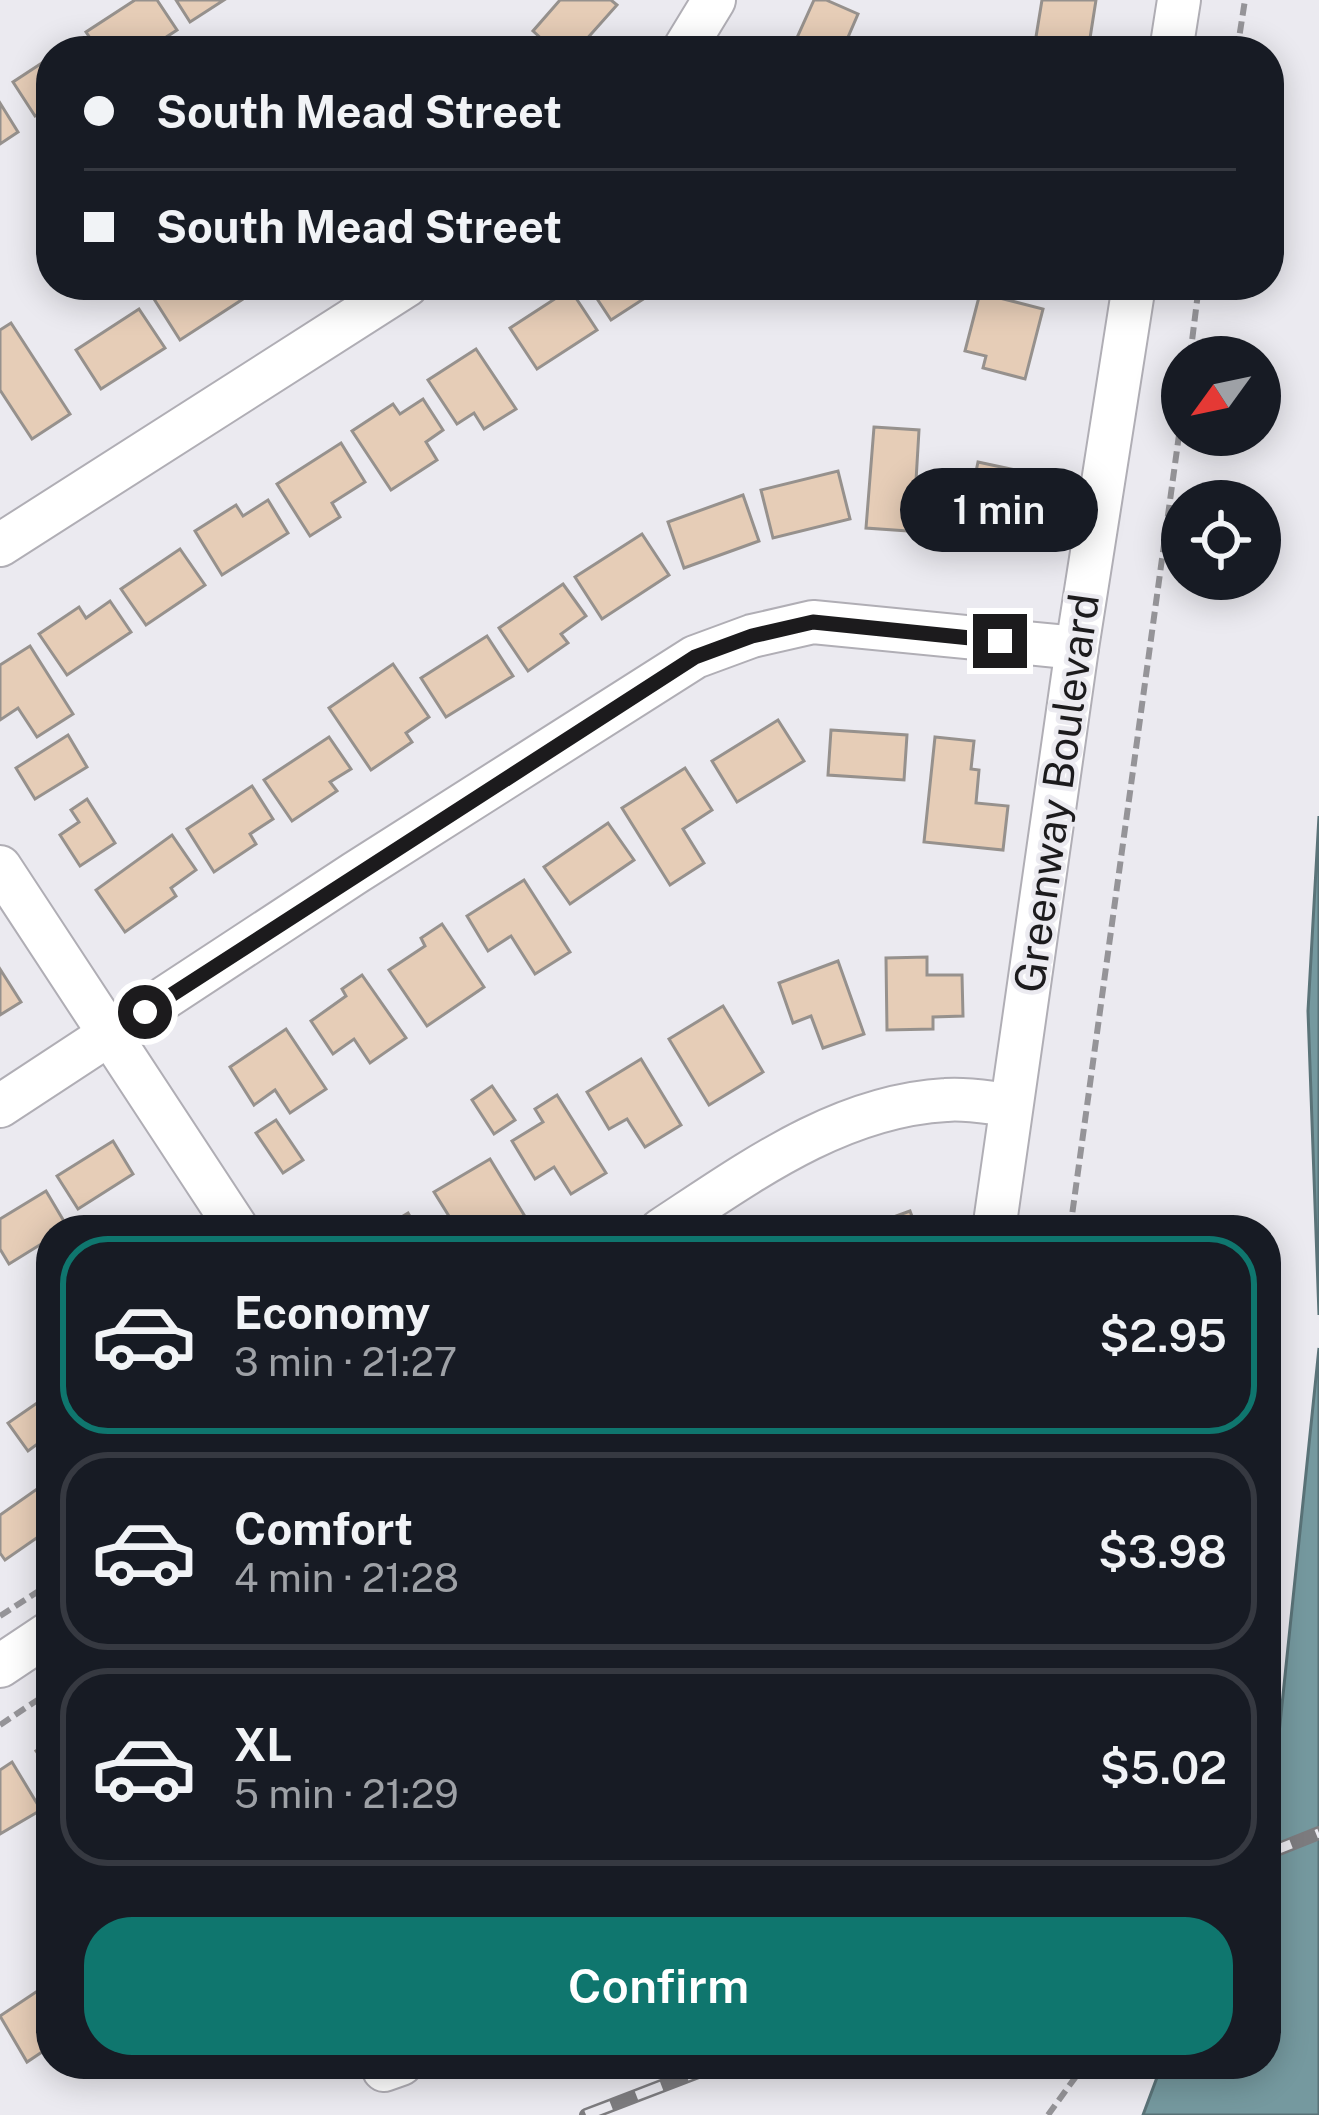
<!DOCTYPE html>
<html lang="en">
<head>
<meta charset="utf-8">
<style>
  body { margin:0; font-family:"Public Sans",sans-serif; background:#20242c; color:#f1f3f6; height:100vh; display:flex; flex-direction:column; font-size:45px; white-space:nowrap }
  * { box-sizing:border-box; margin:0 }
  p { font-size:39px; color:#9ea1a6 }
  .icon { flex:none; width:66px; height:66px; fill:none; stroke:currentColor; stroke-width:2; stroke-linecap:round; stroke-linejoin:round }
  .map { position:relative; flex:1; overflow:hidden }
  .drawer { position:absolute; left:36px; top:1215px; width:1245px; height:864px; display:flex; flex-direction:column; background:#171b24; border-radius:48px; box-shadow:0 6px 30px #0003 }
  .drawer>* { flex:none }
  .hud { position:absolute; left:36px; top:36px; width:1248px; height:264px; border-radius:48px; box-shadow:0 6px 30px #0003; display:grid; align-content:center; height:264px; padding:0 48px; background:#171b24 }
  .needle { width:78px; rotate:237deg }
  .tools { position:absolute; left:1161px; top:336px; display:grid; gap:24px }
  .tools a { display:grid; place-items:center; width:120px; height:120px; border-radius:50%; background:#171b24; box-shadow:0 6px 30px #0003; font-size:60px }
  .end { position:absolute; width:54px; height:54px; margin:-27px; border:15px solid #1c1b1d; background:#fff; box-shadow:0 0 0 6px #fff }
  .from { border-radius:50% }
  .bubble { position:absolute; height:84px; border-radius:42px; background:#171b24; box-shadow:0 6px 30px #0003; font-size:39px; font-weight:600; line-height:84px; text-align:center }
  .hud b { display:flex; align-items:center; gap:42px; height:114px; font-size:45px }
  .hud b+b { border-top:3px solid #363941 }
  .hud i { width:30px; height:30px; background:#f1f3f6 }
  ul { padding:21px 0 0; list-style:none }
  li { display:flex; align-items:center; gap:36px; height:198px; margin:0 24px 18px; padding:0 24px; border:6px solid #363941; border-radius:48px }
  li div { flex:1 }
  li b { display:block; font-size:45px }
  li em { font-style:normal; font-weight:600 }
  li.active { border-color:#0f766e }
  li>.icon { width:108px; height:108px; stroke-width:1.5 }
  .primary-button { display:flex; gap:24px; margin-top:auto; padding:24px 48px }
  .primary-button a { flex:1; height:138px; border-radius:48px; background:#0f766e; color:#fff; font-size:48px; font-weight:600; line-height:138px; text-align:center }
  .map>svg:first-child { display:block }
</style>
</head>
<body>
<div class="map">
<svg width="1319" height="2115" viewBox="0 0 1319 2115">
  <rect width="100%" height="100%" fill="#ebeaf0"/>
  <g fill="#75999f" stroke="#5a7378" stroke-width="3">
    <polygon points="1319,816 1319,1315 1308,1011"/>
    <polygon points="1319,1348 1319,2115 1143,2115 1162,2064 1266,2064 1266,1783 1277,1753"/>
  </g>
  <g fill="#e6cdb7" stroke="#96918d" stroke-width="3">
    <polygon points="135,0 157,0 177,30 145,51 99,51 86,32"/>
    <polygon points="176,0 224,0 190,22"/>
    <polygon points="560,0 611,0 617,5 576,51 555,51 533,31"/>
    <polygon points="814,0 826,0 858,14 842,51 791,51"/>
    <polygon points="1042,0 1096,0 1088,51 1035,43"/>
    <polygon points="51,57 51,106 35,116 13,82"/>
    <polygon points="0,103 18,132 0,144"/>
    <polygon points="176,285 234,285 243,299 180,340 154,299"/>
    <polygon points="588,285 665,285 611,320"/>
    <polygon points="570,289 597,330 537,369 510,328"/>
    <polygon points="980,293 1043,309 1025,379 983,368 986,356 965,351"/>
    <polygon points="139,309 165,348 101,389 76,350"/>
    <polygon points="11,323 70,414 32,439 0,390 0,330"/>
    <polygon points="476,349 516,409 484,429 474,413 457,424 428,380"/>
    <polygon points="423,399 443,430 426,442 437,460 391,490 352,431 393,404 400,414"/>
    <polygon points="874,427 919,430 916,481 940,483 936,533 866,528"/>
    <polygon points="341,443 365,482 332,503 340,517 310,536 277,484"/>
    <polygon points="978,462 1029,473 1012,549 962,538"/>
    <polygon points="838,471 850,519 773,538 761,490"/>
    <polygon points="743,495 759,541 684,568 668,522"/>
    <polygon points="268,500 288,533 222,575 195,531 236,505 243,516"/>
    <polygon points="642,534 669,575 602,619 575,577"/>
    <polygon points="180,549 205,585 146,625 121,589"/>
    <polygon points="563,584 586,616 561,634 568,643 528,671 499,628"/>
    <polygon points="110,601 131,632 67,675 39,634 79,607 86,618"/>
    <polygon points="487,636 513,676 446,717 421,678"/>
    <polygon points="30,646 73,714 37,737 18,708 0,720 0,665"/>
    <polygon points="393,664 429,717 406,733 412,742 371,770 329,708"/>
    <polygon points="778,720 804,761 737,802 712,761"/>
    <polygon points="831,730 907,735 904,780 828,775"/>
    <polygon points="68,735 87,767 35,799 16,768"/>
    <polygon points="329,737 351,769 330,782 337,791 292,821 264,780"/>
    <polygon points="935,737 974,741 971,769 979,770 976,803 1008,806 1003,850 924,842"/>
    <polygon points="685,768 712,810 683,829 704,863 670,885 622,808"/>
    <polygon points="252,786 273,819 250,834 256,844 214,872 187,829"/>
    <polygon points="87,799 115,843 80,866 60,835 79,822 71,810"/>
    <polygon points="608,823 634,860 570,904 544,867"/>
    <polygon points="172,835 196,870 171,888 176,896 125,932 96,890"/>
    <polygon points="524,880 570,952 535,974 511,936 488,951 467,916"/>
    <polygon points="442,924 484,987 427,1026 389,970 425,946 421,938"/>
    <polygon points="927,957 927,975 962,975 963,1016 933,1017 933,1029 887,1030 886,958"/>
    <polygon points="838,961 864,1034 823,1048 811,1016 793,1023 779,983"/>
    <polygon points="0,969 21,1002 0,1015"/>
    <polygon points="362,975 406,1038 370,1063 354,1039 333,1054 311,1021 346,996 342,989"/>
    <polygon points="723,1006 763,1072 709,1105 669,1039"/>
    <polygon points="286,1029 326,1089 290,1113 275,1090 254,1105 230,1067"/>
    <polygon points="641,1059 681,1125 645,1147 627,1119 609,1129 587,1092"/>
    <polygon points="492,1086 515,1120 494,1134 472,1100"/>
    <polygon points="557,1095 606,1173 571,1194 554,1167 535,1179 512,1141 543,1122 535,1109"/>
    <polygon points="276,1120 303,1160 283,1173 256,1133"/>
    <polygon points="113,1141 133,1174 78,1209 57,1176"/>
    <polygon points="490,1159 529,1223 517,1230 481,1230 474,1219 457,1229 434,1192"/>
    <polygon points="46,1191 68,1228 51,1230 51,1238 9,1264 0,1249 0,1219"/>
    <polygon points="910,1211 917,1230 858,1230"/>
    <polygon points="408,1213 418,1230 380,1230"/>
    <polygon points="37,1403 51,1423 51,1434 28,1451 8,1423"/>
    <polygon points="37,1489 51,1509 51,1528 5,1560 0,1553 0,1515"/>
    <polygon points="51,1741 51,1772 36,1751"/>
    <polygon points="12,1762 41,1810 0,1834 0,1770"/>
    <polygon points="51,1982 51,2046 27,2062 0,2016"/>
  </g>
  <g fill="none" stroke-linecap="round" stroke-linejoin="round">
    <g stroke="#b0aeb5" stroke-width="46">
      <g id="minor">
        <polyline points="683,51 714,0"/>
        <polyline points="1171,51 1179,0"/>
        <polyline points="0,545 407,285"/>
        <polyline points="0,867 238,1230"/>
        <polyline points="0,1106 355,873 695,657 752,636 813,622 1077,648"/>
        <path d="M 661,1230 C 748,1173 838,1106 946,1100 C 967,1098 990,1103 1011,1105"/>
        <polyline points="994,1230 1077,648 1134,285"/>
        <polyline points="0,1666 51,1632"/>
        <polyline points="384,2070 401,2064"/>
      </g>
    </g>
    <g stroke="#959498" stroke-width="6" stroke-dasharray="12 6" stroke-linecap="butt">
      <polyline points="1237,51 1245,0"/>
      <polyline points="1190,357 1199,285"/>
      <polyline points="1070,1230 1182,413"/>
      <polyline points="0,1616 51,1583"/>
      <polyline points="0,1725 51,1691"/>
      <polyline points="1048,2115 1085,2064"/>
    </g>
    <use href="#minor" stroke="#fff" stroke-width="42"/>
    <g stroke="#7d7c7f" stroke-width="14">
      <g id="rail">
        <polyline points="1266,1854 1319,1833"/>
        <polyline points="586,2115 719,2064"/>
      </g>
    </g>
    <use href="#rail" stroke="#ebeaf0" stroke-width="9" stroke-dasharray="27" stroke-linecap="butt"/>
  </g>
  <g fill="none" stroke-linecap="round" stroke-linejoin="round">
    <polyline stroke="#1c1b1d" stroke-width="15" points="145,1012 695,657 752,636 813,622 1000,641"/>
  </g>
  <g text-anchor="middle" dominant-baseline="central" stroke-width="9" stroke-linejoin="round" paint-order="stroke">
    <g font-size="42" fill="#1c1b1d" stroke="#ebeaf0">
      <text transform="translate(1056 793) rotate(-82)">Greenway Boulevard</text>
    </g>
  </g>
</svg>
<div class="tools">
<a><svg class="needle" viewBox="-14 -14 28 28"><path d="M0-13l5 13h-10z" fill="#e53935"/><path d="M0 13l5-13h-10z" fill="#9ea1a6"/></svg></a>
<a><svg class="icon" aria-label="locate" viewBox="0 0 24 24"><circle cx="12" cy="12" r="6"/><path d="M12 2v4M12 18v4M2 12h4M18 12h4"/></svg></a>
</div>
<i class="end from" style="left:145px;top:1012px"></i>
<i class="end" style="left:1000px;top:641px"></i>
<div class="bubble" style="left:900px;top:468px;width:198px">1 min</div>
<div class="hud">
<b><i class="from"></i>South Mead Street</b>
<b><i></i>South Mead Street</b>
</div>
<section class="drawer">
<ul>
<li class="active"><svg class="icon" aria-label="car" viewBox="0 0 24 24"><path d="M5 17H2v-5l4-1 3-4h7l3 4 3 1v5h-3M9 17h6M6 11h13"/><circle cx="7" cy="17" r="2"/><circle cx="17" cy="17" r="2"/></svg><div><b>Economy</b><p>3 min · 21:27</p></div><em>$2.95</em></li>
<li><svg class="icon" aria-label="car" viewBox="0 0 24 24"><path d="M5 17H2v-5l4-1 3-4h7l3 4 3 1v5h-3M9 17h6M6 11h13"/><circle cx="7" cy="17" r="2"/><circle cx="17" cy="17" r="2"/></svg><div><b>Comfort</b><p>4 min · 21:28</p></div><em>$3.98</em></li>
<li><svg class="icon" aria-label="car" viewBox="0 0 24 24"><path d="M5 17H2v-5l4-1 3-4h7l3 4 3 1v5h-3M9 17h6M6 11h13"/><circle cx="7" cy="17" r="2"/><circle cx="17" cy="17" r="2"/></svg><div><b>XL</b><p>5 min · 21:29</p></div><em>$5.02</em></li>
</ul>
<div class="primary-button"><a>Confirm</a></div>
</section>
</div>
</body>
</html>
